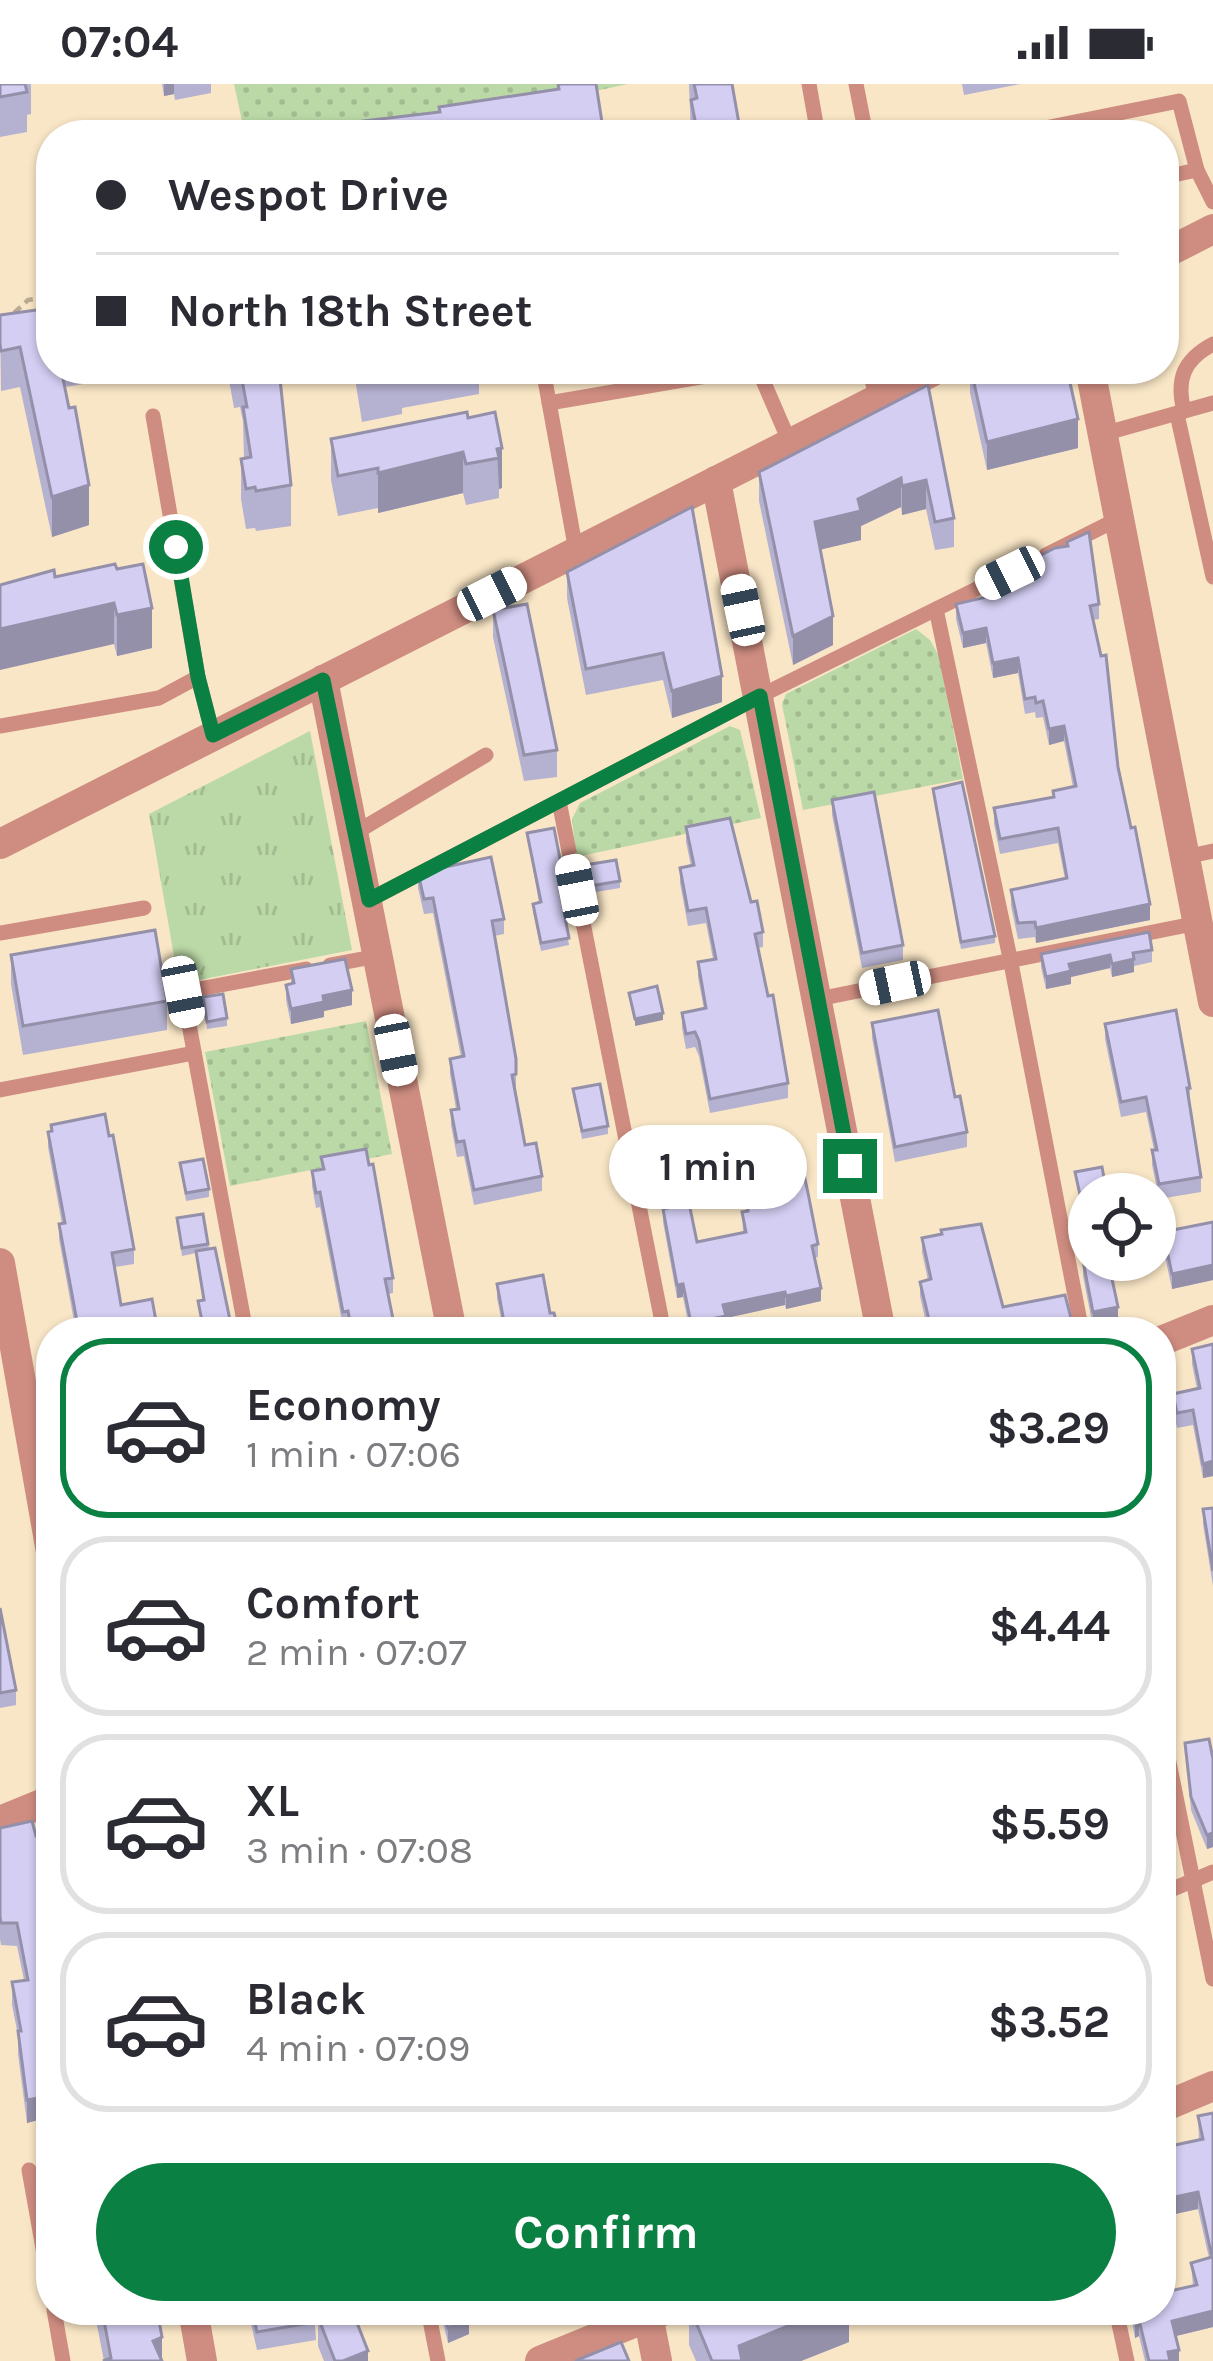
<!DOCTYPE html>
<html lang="en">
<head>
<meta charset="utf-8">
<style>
  body { margin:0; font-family:Karla,sans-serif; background:#f2f2f3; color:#2b2b33; height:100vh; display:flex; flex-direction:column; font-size:45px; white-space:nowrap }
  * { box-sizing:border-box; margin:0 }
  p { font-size:39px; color:#7c7c81 }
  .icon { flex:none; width:66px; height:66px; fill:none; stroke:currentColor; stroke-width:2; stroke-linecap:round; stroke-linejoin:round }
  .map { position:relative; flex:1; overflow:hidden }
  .side { position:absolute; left:36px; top:1233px; width:1140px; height:1008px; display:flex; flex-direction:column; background:#fff; border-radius:48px; box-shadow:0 3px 9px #0004 }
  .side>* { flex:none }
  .hud { position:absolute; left:36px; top:36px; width:1143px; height:264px; border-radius:48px; box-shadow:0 3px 9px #0004; display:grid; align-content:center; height:264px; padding:0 60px; background:#fff }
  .fabs { position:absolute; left:1068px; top:1089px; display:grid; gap:24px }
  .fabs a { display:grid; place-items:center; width:108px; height:108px; border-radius:50%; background:#fff; box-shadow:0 3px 9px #0004; font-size:60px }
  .end { position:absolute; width:54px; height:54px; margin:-27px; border:15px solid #0b8043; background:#fff; box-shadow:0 0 0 6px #fff }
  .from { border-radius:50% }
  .bubble { position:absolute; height:84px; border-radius:42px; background:#fff; box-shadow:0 3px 9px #0004; font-size:39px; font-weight:700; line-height:84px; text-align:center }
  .car { position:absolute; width:36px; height:72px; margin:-36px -18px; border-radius:15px; box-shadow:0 0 9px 3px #0007; background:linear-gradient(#fff 24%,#345 0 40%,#fff 0 76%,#345 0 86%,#fff 0) }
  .hud b { display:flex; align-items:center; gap:42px; height:114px; font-size:45px }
  .hud b+b { border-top:3px solid #e1e1e2 }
  .hud i { width:30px; height:30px; background:#2b2b33 }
  ul { padding:21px 0 0; list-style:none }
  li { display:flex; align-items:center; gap:36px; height:180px; margin:0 24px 18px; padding:0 36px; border:6px solid #e1e1e2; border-radius:48px }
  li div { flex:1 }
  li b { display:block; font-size:45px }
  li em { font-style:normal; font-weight:700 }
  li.active { border-color:#0b8043 }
  li>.icon { width:108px; height:108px; stroke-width:1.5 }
  .primary-button { display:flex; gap:24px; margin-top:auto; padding:24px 60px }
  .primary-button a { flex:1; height:138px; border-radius:72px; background:#0b8043; color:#fff; font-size:48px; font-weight:700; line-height:138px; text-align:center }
  .status { display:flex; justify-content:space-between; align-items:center; height:84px; padding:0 60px; background:#fff; direction:ltr }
  .status svg { height:33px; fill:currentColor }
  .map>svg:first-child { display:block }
</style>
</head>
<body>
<div class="status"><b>07:04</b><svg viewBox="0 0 49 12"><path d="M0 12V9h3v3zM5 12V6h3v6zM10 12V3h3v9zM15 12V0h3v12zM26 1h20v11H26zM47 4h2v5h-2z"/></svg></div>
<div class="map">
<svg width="1213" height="2277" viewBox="0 0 1213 2277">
  <defs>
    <pattern id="grass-dots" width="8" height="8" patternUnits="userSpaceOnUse" patternTransform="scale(3)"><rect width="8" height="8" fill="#bbd9a7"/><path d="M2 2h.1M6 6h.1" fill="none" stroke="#a2bb90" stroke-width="1.8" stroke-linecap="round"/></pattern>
    <pattern id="park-tufts" width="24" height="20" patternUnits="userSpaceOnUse" patternTransform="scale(3)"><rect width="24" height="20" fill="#bbd9a7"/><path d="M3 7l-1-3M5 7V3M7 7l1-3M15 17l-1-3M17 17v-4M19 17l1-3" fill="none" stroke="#a2bb90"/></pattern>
  </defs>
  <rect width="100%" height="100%" fill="#f9e6c6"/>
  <g fill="url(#grass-dots)">
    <polygon points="234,0 628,0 387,51 245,51"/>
    <polygon points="916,545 930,556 939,572 963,695 803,726 782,620 786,610"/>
    <polygon points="730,642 740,646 761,734 576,773 572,735 580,719"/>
    <polygon points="366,937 392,1070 230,1102 205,968"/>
  </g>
  <polygon fill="url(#park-tufts)" points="310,647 352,866 179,900 149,730"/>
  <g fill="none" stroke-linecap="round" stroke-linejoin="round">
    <polyline stroke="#baaa91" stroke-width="4.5" stroke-dasharray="9 6" stroke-linecap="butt" points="14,229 28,216 51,212"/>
    <g stroke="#cf8d81" stroke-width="15">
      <polyline points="809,0 818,51"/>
      <polyline points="856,0 866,51"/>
      <polyline points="915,45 916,51"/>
      <polyline points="1010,51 1179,17 1197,86"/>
      <polyline points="1164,93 1197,86 1213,118"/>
      <polyline points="543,285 576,467"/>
      <polyline points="758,285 790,359"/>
      <polyline points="869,285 877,315"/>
      <polyline points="549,319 747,285"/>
      <path d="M 1184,327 C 1176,296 1183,276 1213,260"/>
      <polyline points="1177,330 1213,493"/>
      <polyline points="153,332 198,593 213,651"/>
      <polyline points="1103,350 1213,319"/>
      <polyline points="1046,471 1120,434"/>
      <polyline points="936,525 1010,874 1082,1248"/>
      <polyline points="0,642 159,614 198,593"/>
      <polyline points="559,717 664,1248"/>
      <polyline points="355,749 486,671"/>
      <polyline points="1185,773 1213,767"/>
      <polyline points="369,816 760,612 1003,492"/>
      <polyline points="0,849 144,824"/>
      <polyline points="330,881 378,872"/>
      <polyline points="818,915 1198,839"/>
      <polyline points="0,1006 194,969"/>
      <polyline points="246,1248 183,908 306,885"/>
      <polyline points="1161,1639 1213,1895"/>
      <polyline points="1161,1810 1213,1788"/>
      <polyline points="29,2086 51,2209"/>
      <polyline points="54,2226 63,2277"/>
      <polyline points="428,2226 438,2277"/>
      <polyline points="1116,2226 1127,2277"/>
    </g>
    <g stroke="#cf8d81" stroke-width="30">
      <polyline points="1090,285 1213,918"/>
      <polyline points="716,397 881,1248"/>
      <polyline points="323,596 452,1248"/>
      <polyline points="0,1179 51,1468"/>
      <polyline points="1161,1257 1213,1236"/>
      <polyline points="0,1737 51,1716"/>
      <polyline points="193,2226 202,2277"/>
      <polyline points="647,2226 657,2277"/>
    </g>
    <g stroke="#cf8d81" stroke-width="30">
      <polyline points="1164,170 1213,145"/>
      <polyline points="0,760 937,285"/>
      <polyline points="1161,2024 1213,2002"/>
      <polyline points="540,2277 665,2226"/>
    </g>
  </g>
  <g fill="#b5b1d0">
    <polygon points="0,0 31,0 31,30 27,31 27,48 0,53"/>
    <polygon points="162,0 211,0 211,9 175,16 174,10 164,12"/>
    <polygon points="689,0 732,0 741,51 691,51"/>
    <polygon points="962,0 1020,0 964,11"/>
    <polygon points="0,231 51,285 167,285 167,291 131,298 128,285 83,294 83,300 65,303 89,441 52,453 20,303 1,307"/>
    <polygon points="223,285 279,285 291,401 291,442 256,447 255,444 246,445 241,415 241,375 244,374 243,337 240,323 234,324 227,285"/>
    <polygon points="356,285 479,285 479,310 402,324 402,330 362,338 356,301"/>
    <polygon points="970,285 1067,285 1078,364 987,386 970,309"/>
    <polygon points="928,301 954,434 954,463 935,466 926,425 902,431 901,423 861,442 861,456 821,465 833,561 793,581 759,417 759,388"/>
    <polygon points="495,328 502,404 499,405 499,414 466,421 463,409 378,429 378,424 338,432 331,396 331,355"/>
    <polygon points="115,480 152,564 117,572 114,560 55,493"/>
    <polygon points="567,488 722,618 672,634 663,596 586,611 567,514"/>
    <polygon points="987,498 1099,520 1099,535 1093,536 1118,683 1150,836 1036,859 1035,853 1018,855 1011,822 1011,806 1065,795 1058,759 1000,770 994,740 994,724 1053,713 1053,707 1073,703 1064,657 1049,661 1043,633 1036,634 1035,628 1025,630 1018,589 993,594 986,559 963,564 956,535 956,520 988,513"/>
    <polygon points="493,526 557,666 557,693 524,697 493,553"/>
    <polygon points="933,705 995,852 995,859 961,865"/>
    <polygon points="832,716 903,861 903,876 862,884 832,731"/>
    <polygon points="686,743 751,818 763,848 763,863 758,864 788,999 788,1014 710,1029 699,972 695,963 686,965 682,944 682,929 704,925 698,893 698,878 713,875 706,839 688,842 680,799 680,784 691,782 686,758"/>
    <polygon points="527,749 566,806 566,814 562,814 569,861 541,867 533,827 533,820 539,819"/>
    <polygon points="585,781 620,797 620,804 590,809"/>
    <polygon points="418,789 504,835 504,850 494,852 516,975 516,1005 525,1061 542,1092 542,1107 474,1121 464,1072 457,1073 451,1041 451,1026 456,1025 450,990 450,975 461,973 433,829 424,830 418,804"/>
    <polygon points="1152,866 1152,878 1134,882 1134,888 1112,893 1110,884 1071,893 1071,900 1046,905 1041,883 1041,870"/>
    <polygon points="11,871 167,917 167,946 23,971 11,900"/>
    <polygon points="291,885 352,921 324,927 324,933 291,940 286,916 286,901 291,900"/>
    <polygon points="203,913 227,934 227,942 207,945"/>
    <polygon points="872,939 955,1013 967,1048 967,1063 895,1078 872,954"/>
    <polygon points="1105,940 1190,1004 1189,1019 1201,1093 1201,1108 1159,1115 1152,1081 1152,1066 1154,1066 1146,1028 1121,1033 1105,955"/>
    <polygon points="573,1005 608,1042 608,1050 582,1055"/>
    <polygon points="51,1041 134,1165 134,1180 115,1183 121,1221 158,1248 76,1248 59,1155 59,1140 62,1140 48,1063 48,1048 51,1048"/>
    <polygon points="744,1064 792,1069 818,1160 818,1173 814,1174 821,1217 786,1225 785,1221 726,1234 726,1244 709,1248 690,1248 683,1213 677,1214 663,1138 663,1125 697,1158 743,1149 742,1128 746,1127 745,1107 749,1106 744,1076"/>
    <polygon points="321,1073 393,1194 393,1209 388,1210 395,1248 349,1248 348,1242 343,1243 320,1123 316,1124 312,1102 312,1087 321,1085"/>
    <polygon points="180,1079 209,1105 209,1113 186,1117"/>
    <polygon points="1075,1088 1089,1110 1089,1126 1082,1128"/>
    <polygon points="177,1134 208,1160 230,1236 230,1244 202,1248 198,1217 203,1216 196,1169 182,1172"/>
    <polygon points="1213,1138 1213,1196 1172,1205 1163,1163 1163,1148"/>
    <polygon points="922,1154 1003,1223 1073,1242 1073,1248 928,1248 920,1212 920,1198 928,1196 922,1168"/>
    <polygon points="1083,1177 1118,1238 1093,1243 1083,1192"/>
    <polygon points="497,1200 550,1229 559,1248 497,1248 497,1240 502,1239 497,1214"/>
    <polygon points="1213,1260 1213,1392 1203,1394 1193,1341 1177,1344 1173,1324 1173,1310 1197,1305 1192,1280 1192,1265"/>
    <polygon points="1213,1424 1213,1502 1203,1440 1203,1425"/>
    <polygon points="0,1524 16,1606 16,1621 0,1624"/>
    <polygon points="1185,1659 1213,1675 1213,1763 1207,1765 1191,1726"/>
    <polygon points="0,1744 36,1752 51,1768 51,2041 39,2043 38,2036 27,2039 18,1970 18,1951 12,1921 12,1898 24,1896 17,1862 1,1861 0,1855"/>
    <polygon points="1213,2029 1213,2243 1176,2252 1179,2277 1145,2277 1139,2252 1135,2254 1130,2226 1161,2226 1193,2202 1191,2179 1209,2174 1198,2125 1161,2133 1161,2064 1199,2056 1198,2032"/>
    <polygon points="94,2226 157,2226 162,2253 162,2277 104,2277"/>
    <polygon points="248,2226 314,2226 316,2256 257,2266"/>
    <polygon points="440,2226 467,2226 469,2250 448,2259"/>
    <polygon points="689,2226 849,2226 849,2258 801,2277 696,2277 689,2261"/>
    <polygon points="318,2233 368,2277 324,2277 318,2262"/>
  </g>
  <g fill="#9490a9">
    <polygon points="164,0 174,0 174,10 164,12"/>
    <polygon points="1078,335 1078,364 987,386 987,358"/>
    <polygon points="502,364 502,404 499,405 497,365"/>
    <polygon points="463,368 463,409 378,429 378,389"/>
    <polygon points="901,394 901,423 861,442 861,456 815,467 815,438"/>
    <polygon points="926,396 926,425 902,431 902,402"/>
    <polygon points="89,401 89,441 52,453 52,413"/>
    <polygon points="114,519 114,560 0,586 0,545"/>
    <polygon points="152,524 152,564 117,572 117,531"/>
    <polygon points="833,532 833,561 793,581 793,552"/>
    <polygon points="986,544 986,559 963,564 963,549"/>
    <polygon points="1018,574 1018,589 993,594 993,579"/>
    <polygon points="722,592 722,618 672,634 672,607"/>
    <polygon points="1064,642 1064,657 1049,661 1049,645"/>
    <polygon points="1150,820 1150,836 1036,859 1036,844"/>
    <polygon points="1110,871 1110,884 1071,893 1071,900 1046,905 1046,893 1069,880"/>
    <polygon points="1134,875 1134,888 1112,893 1112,880"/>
    <polygon points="352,906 352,921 324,927 324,933 291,940 291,925 323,912"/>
    <polygon points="663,929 663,936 635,942 635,935"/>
    <polygon points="1213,1181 1213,1196 1172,1205 1172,1190"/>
    <polygon points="683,1200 683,1213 677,1214 677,1201"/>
    <polygon points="821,1204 821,1217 786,1225 786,1212"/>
    <polygon points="785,1208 785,1221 726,1234 726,1244 709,1248 691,1248 691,1239 723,1221"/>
    <polygon points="1118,1223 1118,1238 1093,1243 1093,1228"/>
    <polygon points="1213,1377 1213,1392 1203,1394 1203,1380"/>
    <polygon points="1213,1749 1213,1763 1207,1765 1207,1751"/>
    <polygon points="38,2014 38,2036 27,2039 27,2016"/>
    <polygon points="1198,2108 1198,2125 1161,2133 1161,2116"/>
    <polygon points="827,2226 849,2226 849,2258 801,2277 739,2277 739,2262"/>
    <polygon points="929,2226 952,2226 929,2235"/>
    <polygon points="958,2226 974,2226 958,2232"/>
    <polygon points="1213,2227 1213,2243 1172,2253 1172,2237"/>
    <polygon points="469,2235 469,2250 448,2259 448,2244"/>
    <polygon points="1139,2236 1139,2252 1135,2254 1135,2237"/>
    <polygon points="162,2253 162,2277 153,2257"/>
    <polygon points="1179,2266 1179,2277 1168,2277 1168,2268"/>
    <polygon points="368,2267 368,2277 343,2277"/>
  </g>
  <g fill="#d3cef2" stroke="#9490a9" stroke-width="3">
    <polygon points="0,0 25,0 27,8 0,13"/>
    <polygon points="558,0 596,0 604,51 494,51 493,49 483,51 323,51 364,42 363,37 440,28 439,23 559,5"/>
    <polygon points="694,0 732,0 741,51 698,51 691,16 697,14"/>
    <polygon points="51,224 51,285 61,285 69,324 75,323 89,401 52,413 20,263 1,267 0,260 0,231"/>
    <polygon points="240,285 279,285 291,401 256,407 255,403 246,405 241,375 251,373 243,323 247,323"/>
    <polygon points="360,285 401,285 402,290 362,297"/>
    <polygon points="971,285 1067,285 1078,335 987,358"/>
    <polygon points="928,301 954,434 935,438 926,396 902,402 901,394 858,415 861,427 815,438 833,532 793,552 759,388"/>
    <polygon points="467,328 468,334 495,328 502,364 497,365 499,374 466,380 463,368 378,389 378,384 338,392 331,355"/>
    <polygon points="692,423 722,592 672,607 663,569 586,585 567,488"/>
    <polygon points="1089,448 1099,520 1090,522 1101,572 1106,571 1118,683 1131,744 1135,743 1150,820 1036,844 1035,838 1018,839 1011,806 1067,794 1058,744 1000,755 994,724 1054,713 1053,707 1076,702 1064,642 1049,645 1043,617 1036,619 1035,613 1025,615 1018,574 993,579 986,544 963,549 956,520 991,512 987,498 1055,464 1068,462 1067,458"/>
    <polygon points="115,480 117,485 143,480 152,524 117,531 114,519 0,545 0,501 54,486 55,493"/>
    <polygon points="527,520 557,666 524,671 493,526"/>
    <polygon points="962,698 995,852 961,858 933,705"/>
    <polygon points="874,708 903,861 862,869 832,716"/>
    <polygon points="730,734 751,818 757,817 763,848 755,850 768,912 773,911 788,999 710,1015 699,957 695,948 686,950 682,929 706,924 698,878 716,875 706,824 688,827 680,784 694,781 686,743"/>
    <polygon points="554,744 566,806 560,807 569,854 541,859 533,820 541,818 527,749"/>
    <polygon points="491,773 504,835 492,837 516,975 516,990 512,991 525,1061 536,1059 542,1092 474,1106 464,1057 457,1058 451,1026 459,1025 450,975 464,972 433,814 424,815 418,789"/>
    <polygon points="616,776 620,797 590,802 585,781"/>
    <polygon points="155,846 167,917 23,942 11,871"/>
    <polygon points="1149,848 1152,866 1133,869 1134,875 1112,880 1110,871 1069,880 1071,887 1046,893 1041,870"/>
    <polygon points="345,875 352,906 323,912 324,918 291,925 286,901 294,899 291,885"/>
    <polygon points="657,902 663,929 635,935 629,909"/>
    <polygon points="223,910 227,934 207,938 203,913"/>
    <polygon points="938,926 955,1013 960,1012 967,1048 895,1063 872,939"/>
    <polygon points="1176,926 1190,1004 1187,1004 1201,1093 1159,1100 1152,1066 1157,1066 1146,1013 1121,1018 1105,940"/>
    <polygon points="600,1000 608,1042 582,1047 573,1005"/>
    <polygon points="105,1030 109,1052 113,1051 134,1165 112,1169 121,1221 152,1215 158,1248 79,1248 59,1140 65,1139 48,1048 52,1047 51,1041"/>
    <polygon points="789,1055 792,1069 799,1067 808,1109 818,1160 812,1162 821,1204 786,1212 785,1208 723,1221 726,1232 691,1239 683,1200 677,1201 663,1125 689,1119 697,1158 746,1148 742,1128 748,1127 745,1107 752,1106 744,1064"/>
    <polygon points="366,1065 369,1081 373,1080 393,1194 385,1195 395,1245 380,1248 352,1248 348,1227 343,1228 320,1108 316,1109 312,1087 324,1085 321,1073"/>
    <polygon points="203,1075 209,1105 186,1109 180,1079"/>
    <polygon points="1102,1083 1107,1110 1089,1110 1089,1119 1082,1120 1075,1088"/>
    <polygon points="203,1130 208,1160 182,1164 177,1134"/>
    <polygon points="1213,1138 1213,1181 1172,1190 1163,1148"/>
    <polygon points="981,1140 1003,1223 1065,1211 1073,1242 1043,1248 932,1248 920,1198 931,1195 922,1154 942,1150 941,1146"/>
    <polygon points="215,1164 230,1236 203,1242 198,1217 204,1216 196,1167"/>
    <polygon points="1091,1176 1108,1176 1118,1223 1093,1228 1083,1177"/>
    <polygon points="543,1191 550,1229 554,1229 559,1248 499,1248 497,1240 504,1238 497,1200"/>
    <polygon points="1213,1260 1213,1377 1203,1380 1193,1326 1177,1329 1173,1310 1200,1304 1192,1265"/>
    <polygon points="1213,1424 1213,1487 1203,1425"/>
    <polygon points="0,1524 16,1606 0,1609"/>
    <polygon points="1209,1655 1213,1675 1213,1749 1207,1751 1191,1713 1185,1659"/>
    <polygon points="1161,1698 1168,1724 1161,1725"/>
    <polygon points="32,1737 36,1752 48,1750 51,1768 51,2018 39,2021 38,2014 27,2016 18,1947 21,1947 12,1898 28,1896 17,1839 1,1839 0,1833 0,1744"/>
    <polygon points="1213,2029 1213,2227 1172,2237 1179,2266 1168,2268 1170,2277 1149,2277 1139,2236 1135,2237 1132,2226 1161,2226 1161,2209 1197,2201 1191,2179 1212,2173 1198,2108 1161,2116 1161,2064 1203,2055 1198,2032"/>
    <polygon points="102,2226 157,2226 162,2253 153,2257 162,2277 103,2277 111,2274"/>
    <polygon points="252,2226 314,2226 316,2238 257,2248"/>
    <polygon points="335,2226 352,2226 368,2267 343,2277 335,2277 318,2233"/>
    <polygon points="444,2226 467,2226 469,2235 448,2244"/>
    <polygon points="691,2226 827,2226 739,2262 742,2277 712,2277"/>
    <polygon points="621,2258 629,2277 575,2277"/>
  </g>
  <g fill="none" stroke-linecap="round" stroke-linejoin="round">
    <polyline stroke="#0b8043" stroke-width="15" points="176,463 198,593 213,651 323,596 369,816 760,612 850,1082"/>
  </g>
</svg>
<div class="fabs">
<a><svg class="icon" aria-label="locate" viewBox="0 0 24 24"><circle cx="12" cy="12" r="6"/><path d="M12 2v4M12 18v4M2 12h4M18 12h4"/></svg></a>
</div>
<i class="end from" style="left:176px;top:463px"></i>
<i class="end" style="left:850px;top:1082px"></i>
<div class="bubble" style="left:609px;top:1041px;width:198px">1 min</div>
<i class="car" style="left:1010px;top:489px;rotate:244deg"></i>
<i class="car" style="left:492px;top:510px;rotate:63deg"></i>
<i class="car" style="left:743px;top:526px;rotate:348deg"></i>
<i class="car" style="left:577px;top:806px;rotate:349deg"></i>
<i class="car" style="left:895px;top:899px;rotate:258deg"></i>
<i class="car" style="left:183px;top:908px;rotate:169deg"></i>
<i class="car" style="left:396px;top:966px;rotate:169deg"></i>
<div class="hud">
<b><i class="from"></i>Wespot Drive</b>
<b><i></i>North 18th Street</b>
</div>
<section class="side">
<ul>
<li class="active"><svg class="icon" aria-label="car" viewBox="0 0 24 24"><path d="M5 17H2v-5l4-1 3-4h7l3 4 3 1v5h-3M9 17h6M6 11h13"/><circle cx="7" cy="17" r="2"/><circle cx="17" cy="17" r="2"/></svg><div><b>Economy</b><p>1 min · 07:06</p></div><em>$3.29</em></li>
<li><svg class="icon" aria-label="car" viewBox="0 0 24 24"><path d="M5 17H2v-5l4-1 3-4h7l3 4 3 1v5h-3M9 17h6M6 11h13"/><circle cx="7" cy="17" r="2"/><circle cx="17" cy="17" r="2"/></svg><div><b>Comfort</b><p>2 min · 07:07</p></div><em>$4.44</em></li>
<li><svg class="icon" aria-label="car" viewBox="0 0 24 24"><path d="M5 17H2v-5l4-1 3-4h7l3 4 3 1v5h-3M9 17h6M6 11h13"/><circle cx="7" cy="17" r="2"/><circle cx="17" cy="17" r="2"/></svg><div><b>XL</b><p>3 min · 07:08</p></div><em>$5.59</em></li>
<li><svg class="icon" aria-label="car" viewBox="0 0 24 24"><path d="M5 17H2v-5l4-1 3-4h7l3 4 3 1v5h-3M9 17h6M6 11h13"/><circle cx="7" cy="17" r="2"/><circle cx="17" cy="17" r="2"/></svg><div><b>Black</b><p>4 min · 07:09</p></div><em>$3.52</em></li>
</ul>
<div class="primary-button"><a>Confirm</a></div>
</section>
</div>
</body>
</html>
